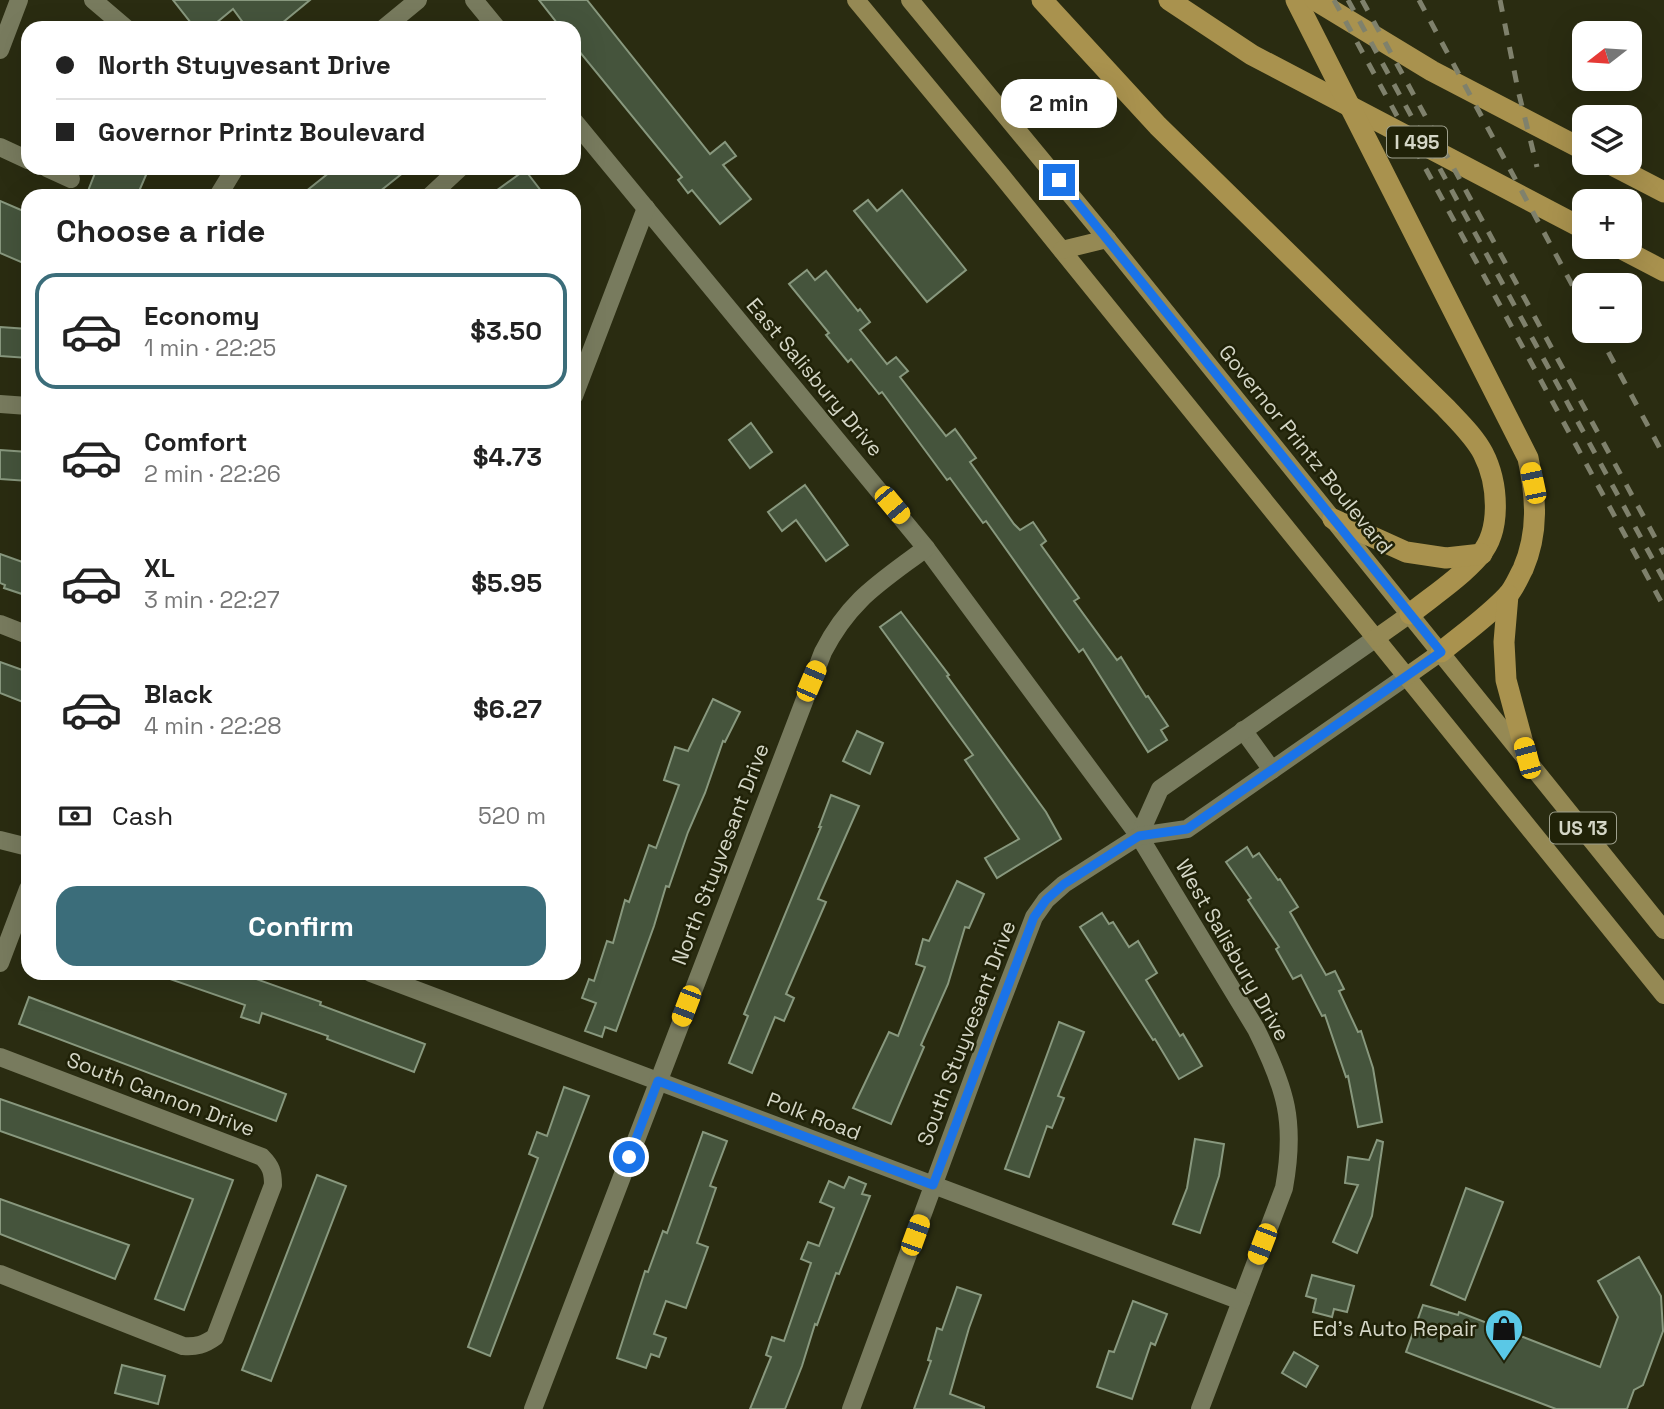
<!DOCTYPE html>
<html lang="en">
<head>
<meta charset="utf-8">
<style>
  body { margin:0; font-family:"Space Grotesk",sans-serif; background:#f6f6f6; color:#222; height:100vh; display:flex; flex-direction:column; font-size:26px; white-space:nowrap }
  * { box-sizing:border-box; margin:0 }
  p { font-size:23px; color:#767676 }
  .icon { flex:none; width:38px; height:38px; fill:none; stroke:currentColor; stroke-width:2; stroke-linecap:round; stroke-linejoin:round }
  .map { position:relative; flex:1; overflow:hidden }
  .drawer { position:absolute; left:21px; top:189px; width:560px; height:791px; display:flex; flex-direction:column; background:#fff; border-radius:21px; box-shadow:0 7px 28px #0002 }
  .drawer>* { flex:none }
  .top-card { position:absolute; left:21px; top:21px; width:560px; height:154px; border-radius:21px; box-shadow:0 7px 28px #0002; display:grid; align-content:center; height:154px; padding:0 35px; background:#fff }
  .needle { width:46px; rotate:253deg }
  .tools { position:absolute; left:1572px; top:21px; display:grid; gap:14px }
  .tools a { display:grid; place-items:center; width:70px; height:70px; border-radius:14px; background:#fff; box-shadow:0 7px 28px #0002; font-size:35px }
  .end { position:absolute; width:32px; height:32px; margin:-16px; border:9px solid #1a73e8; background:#fff; box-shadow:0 0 0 4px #fff }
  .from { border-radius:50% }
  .bubble { position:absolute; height:49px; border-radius:21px; background:#fff; box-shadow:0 7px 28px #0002; font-size:23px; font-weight:700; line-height:49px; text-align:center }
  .car { position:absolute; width:21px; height:42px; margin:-21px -10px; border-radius:9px; box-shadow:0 0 5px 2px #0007; background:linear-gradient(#f5c518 24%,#345 0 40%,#f5c518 0 76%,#345 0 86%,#f5c518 0) }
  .top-card b { display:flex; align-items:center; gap:24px; height:66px; font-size:26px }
  .top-card b+b { border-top:2px solid #e0e0e0 }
  .top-card i { width:18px; height:18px; background:#222 }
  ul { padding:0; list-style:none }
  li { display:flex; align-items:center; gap:21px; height:116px; margin:0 14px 10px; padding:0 21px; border:4px solid transparent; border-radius:21px }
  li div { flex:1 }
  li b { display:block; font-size:26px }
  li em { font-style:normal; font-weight:700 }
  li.active { border-color:#3b6d7a }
  li>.icon { width:63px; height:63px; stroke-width:1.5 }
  h2 { padding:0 35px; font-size:32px; line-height:84px }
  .pay { display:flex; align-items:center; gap:18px; height:77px; padding:0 35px; font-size:26px }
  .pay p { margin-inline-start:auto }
  .primary-button { display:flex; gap:14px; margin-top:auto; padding:14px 35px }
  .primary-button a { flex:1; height:80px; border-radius:21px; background:#3b6d7a; color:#fff; font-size:28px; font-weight:700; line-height:80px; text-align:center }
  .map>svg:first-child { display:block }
</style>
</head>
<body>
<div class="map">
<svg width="1664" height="1409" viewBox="0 0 1664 1409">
  <rect width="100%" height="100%" fill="#2a2c11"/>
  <g fill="#45543c" stroke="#88987e" stroke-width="2">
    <polygon points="173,0 310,0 276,28 247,28 233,9 210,28 195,28"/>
    <polygon points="539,0 587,0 710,154 725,142 736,156 723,165 751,199 720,224 692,190 688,193 678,180 682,177 574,45 574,28 561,28"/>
    <polygon points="97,168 149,168 137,196 86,196"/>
    <polygon points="335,168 409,168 374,196 300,196"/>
    <polygon points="525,170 545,196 489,196"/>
    <polygon points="902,190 966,270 927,302 854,211 868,200 877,211"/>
    <polygon points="0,201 28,213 28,265 0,253"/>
    <polygon points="807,270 815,280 826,271 858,311 860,309 870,322 860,330 887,364 896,357 908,371 900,377 946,436 955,429 976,458 970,462 1014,524 1020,530 1033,522 1046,541 1041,545 1079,598 1074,601 1117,660 1121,657 1146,697 1148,696 1168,726 1161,730 1167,740 1148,752 1083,649 1079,652 986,521 983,523 950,478 947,480 882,392 879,394 851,359 848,362 826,335 829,333 789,284"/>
    <polygon points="0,327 28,329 28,358 0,356"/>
    <polygon points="751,423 772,452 750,468 729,440"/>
    <polygon points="0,450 28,452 28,481 0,479"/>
    <polygon points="805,485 848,545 826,561 796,520 782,531 768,512"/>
    <polygon points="0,554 28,564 28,596 4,588 5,585 0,583"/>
    <polygon points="901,612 949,675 947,676 1046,812 1061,839 997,878 985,858 1019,839 965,760 973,755 880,627"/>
    <polygon points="0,662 28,672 28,704 0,693"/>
    <polygon points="713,699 740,712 725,742 723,741 705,793 688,832 669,887 666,886 654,926 616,1031 605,1027 602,1037 585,1031 596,1003 582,998 589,979 594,981 607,941 613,943 625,900 629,902 649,845 656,848 679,785 664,780 675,747 688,751"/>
    <polygon points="857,731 883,743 870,774 843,761"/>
    <polygon points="831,795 859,806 818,899 826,902 786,994 794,998 784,1021 775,1017 752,1073 729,1063 748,1016 744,1014 821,827 819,827"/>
    <polygon points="1247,847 1253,857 1259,853 1278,880 1280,879 1298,907 1290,912 1326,975 1335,971 1344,989 1339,991 1358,1032 1361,1031 1373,1068 1382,1122 1358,1127 1348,1076 1346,1077 1325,1015 1322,1016 1301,975 1293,979 1276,949 1279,947 1248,900 1251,898 1226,862"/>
    <polygon points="957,881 984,894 969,928 965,927 948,984 921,1045 924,1047 891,1124 853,1108 889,1032 898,1036 925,967 916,964 923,939 929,941"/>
    <polygon points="1102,913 1109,924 1113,922 1129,947 1138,941 1157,973 1146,980 1180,1036 1183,1034 1202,1066 1179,1079 1155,1039 1153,1040 1080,927"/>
    <polygon points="162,973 239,973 321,1002 320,1005 425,1044 414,1072 327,1039 328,1036 262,1013 259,1023 241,1017 245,1005 161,976"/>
    <polygon points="29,997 286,1094 276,1121 19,1024"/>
    <polygon points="1059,1022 1084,1032 1058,1096 1064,1098 1052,1128 1047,1126 1029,1177 1005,1169"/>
    <polygon points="564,1087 589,1096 490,1356 468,1347 538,1158 529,1154 537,1132 547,1136"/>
    <polygon points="0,1099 233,1180 184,1310 155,1299 193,1199 0,1131"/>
    <polygon points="703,1132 727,1141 710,1186 716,1188 697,1243 708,1247 686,1308 666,1301 654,1334 666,1338 659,1357 651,1354 646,1368 617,1358 645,1271 648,1272 663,1231 667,1233"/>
    <polygon points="1195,1139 1224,1144 1219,1176 1200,1233 1173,1224 1187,1188"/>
    <polygon points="1377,1140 1383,1142 1372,1216 1357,1253 1333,1242 1358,1185 1345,1183 1348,1157 1369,1160"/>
    <polygon points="317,1175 346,1186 271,1381 242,1370"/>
    <polygon points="849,1177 866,1184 862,1194 870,1196 839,1274 836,1273 817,1325 815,1324 802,1366 785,1409 750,1409 771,1357 766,1355 772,1337 784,1341 811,1263 801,1259 808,1242 819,1246 834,1208 820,1202 829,1181 844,1188"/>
    <polygon points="1466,1188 1503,1202 1465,1300 1431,1285"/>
    <polygon points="0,1199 129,1245 115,1279 0,1234"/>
    <polygon points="1639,1257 1661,1296 1663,1331 1643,1385 1634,1390 1627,1409 1556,1409 1406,1352 1423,1305 1458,1315 1459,1312 1600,1367 1618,1317 1598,1281"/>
    <polygon points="1312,1275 1354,1286 1347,1312 1334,1309 1332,1317 1313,1312 1316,1299 1306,1296"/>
    <polygon points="957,1287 981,1295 969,1328 950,1394 984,1407 984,1409 914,1409 931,1361 928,1360 937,1328 942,1330"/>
    <polygon points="1133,1301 1167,1314 1155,1345 1151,1343 1132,1399 1097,1387 1109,1351 1114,1352"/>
    <polygon points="1294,1352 1318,1366 1306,1387 1282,1373"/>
    <polygon points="122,1365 165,1376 158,1404 115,1393"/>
  </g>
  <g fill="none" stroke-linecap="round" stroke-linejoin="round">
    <g stroke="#787b5e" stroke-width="18">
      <polyline points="93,0 126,28"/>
      <polyline points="474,0 497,28"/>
      <polyline points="384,28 418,0"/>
      <polyline points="0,50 19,0"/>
      <path d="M 574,121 L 926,548 L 1139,836 L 1256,1029 C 1286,1089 1296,1122 1284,1188 L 1200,1409"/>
      <polyline points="0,147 28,160"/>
      <polyline points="47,168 71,179"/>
      <polyline points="218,196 235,168"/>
      <polyline points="430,196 460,168"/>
      <polyline points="574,396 646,208"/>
      <polyline points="0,404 28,406"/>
      <polyline points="0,624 28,635"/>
      <polyline points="1243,730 1272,770"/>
      <polyline points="1139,836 1160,789 1376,638"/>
      <polyline points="0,840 28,847"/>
      <polyline points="0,963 28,889"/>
      <polyline points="371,973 1241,1301"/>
      <path d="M 0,1057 L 262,1157 C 271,1166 273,1172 273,1185 L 215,1337 C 204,1345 196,1347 183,1346 L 0,1274"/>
      <path d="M 533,1409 L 823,652 C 850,599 881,582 926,548"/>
      <polyline points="851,1409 989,1034 1034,917 1046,900 1064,884 1139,836 1187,829 1407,676"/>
    </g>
    <g stroke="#958954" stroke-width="18">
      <polyline points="856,0 1001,175 1664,995"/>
      <polyline points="910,0 1107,239 1664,930"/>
      <polyline points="1062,250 1107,239"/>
      <polyline points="1376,638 1410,614"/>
      <polyline points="1407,676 1441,652"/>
    </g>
    <g stroke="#a9924e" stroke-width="21">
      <path d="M 1042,0 L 1158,126 L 1446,408 C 1459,422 1474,436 1483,453 C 1498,482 1502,530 1480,555 C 1460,578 1434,595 1410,614"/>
      <polyline points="1169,0 1252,55 1584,229"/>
      <path d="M 1296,0 L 1528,458 C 1536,496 1539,532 1523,569 C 1518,578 1514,589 1507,596 C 1487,617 1463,634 1441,652"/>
      <polyline points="1315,0 1432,71 1584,150"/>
      <polyline points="1608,163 1664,192"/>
      <polyline points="1618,247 1664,271"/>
      <polyline points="1333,519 1406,552 1446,558 1482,554"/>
      <polyline points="1508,595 1504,642 1506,680 1527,758"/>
    </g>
    <g stroke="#7f816c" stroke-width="5" stroke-dasharray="12 12" stroke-linecap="butt">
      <polyline points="1334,0 1664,607"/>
      <polyline points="1348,0 1664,580"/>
      <polyline points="1362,0 1664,554"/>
      <polyline points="1419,0 1584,307"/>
      <polyline points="1500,0 1518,90 1537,167"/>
      <polyline points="1597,331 1664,456"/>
    </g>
  </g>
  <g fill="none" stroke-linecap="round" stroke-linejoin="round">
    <polyline stroke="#1a73e8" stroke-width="9" points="629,1157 658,1081 933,1185 1034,917 1046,900 1064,884 1139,836 1187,829 1441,652 1059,180"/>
  </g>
  <defs>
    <g id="shop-pin" transform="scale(2.0125)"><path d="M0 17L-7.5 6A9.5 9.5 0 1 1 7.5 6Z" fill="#5ac8e6" stroke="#202208"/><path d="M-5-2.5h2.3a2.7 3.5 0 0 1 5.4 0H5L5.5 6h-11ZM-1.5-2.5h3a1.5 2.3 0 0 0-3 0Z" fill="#111"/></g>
  </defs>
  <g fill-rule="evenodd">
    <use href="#shop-pin" x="1504" y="1328"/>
  </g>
  <g text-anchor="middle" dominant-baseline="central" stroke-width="5" stroke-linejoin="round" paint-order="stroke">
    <g fill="#202208" stroke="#9ea08d" stroke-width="2">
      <rect x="1387" y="126.5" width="60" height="31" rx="5"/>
      <rect x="1550" y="812.5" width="66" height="31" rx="5"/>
    </g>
    <g font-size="19" font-weight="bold" fill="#d4d6c6">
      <text x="1417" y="142">I 495</text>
      <text x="1583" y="828">US 13</text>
    </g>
    <g font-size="21" fill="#d4d6c6" stroke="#202208">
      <text transform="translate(815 377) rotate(50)">East Salisbury Drive</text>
      <text transform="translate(1306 449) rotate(51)">Governor Printz Boulevard</text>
      <text transform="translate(720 854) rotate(-69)">North Stuyvesant Drive</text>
      <text transform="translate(1233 950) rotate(60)">West Salisbury Drive</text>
      <text transform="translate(966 1033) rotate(-69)">South Stuyvesant Drive</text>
      <text transform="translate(161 1094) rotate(21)">South Cannon Drive</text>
      <text transform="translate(814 1116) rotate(21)">Polk Road</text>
    </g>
    <g font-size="21" fill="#d4d6c6" stroke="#202208" text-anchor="end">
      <text x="1477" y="1328">Ed’s Auto Repair</text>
    </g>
  </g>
</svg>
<div class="tools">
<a><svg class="needle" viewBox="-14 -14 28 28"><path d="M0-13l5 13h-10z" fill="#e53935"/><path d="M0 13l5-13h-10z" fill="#767676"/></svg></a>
<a><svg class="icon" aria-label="layers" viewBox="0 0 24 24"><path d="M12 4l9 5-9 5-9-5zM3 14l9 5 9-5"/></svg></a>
<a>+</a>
<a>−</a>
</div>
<i class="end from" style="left:629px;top:1157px"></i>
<i class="end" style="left:1059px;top:180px"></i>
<div class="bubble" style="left:1001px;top:79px;width:116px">2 min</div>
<i class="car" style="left:1533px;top:483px;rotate:348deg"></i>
<i class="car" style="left:892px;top:505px;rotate:140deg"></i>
<i class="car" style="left:811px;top:681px;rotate:23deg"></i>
<i class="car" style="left:1527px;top:758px;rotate:345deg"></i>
<i class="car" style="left:686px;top:1006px;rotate:201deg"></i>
<i class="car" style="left:915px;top:1235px;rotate:20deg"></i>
<i class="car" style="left:1262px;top:1244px;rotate:201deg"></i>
<div class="top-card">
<b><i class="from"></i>North Stuyvesant Drive</b>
<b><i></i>Governor Printz Boulevard</b>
</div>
<section class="drawer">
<h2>Choose a ride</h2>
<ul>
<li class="active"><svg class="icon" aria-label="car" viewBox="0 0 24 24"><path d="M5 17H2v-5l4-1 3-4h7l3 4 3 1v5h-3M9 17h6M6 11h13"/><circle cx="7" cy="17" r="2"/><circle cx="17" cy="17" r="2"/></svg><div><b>Economy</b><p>1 min · 22:25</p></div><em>$3.50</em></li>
<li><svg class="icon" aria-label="car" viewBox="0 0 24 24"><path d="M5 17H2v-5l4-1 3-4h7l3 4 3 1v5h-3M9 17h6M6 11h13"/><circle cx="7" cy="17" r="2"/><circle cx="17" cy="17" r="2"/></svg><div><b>Comfort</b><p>2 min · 22:26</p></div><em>$4.73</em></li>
<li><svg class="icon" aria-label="car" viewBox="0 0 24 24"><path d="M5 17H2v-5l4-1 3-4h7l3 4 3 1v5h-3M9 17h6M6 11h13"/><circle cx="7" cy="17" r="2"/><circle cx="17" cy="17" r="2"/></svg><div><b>XL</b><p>3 min · 22:27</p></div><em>$5.95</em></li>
<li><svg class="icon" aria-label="car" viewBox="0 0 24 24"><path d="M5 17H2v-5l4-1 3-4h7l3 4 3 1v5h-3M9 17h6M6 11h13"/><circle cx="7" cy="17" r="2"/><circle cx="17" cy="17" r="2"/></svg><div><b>Black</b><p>4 min · 22:28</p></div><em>$6.27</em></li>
</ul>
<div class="pay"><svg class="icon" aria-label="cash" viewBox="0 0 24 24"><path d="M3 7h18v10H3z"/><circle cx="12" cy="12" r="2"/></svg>Cash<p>520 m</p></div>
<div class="primary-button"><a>Confirm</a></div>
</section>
</div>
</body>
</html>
